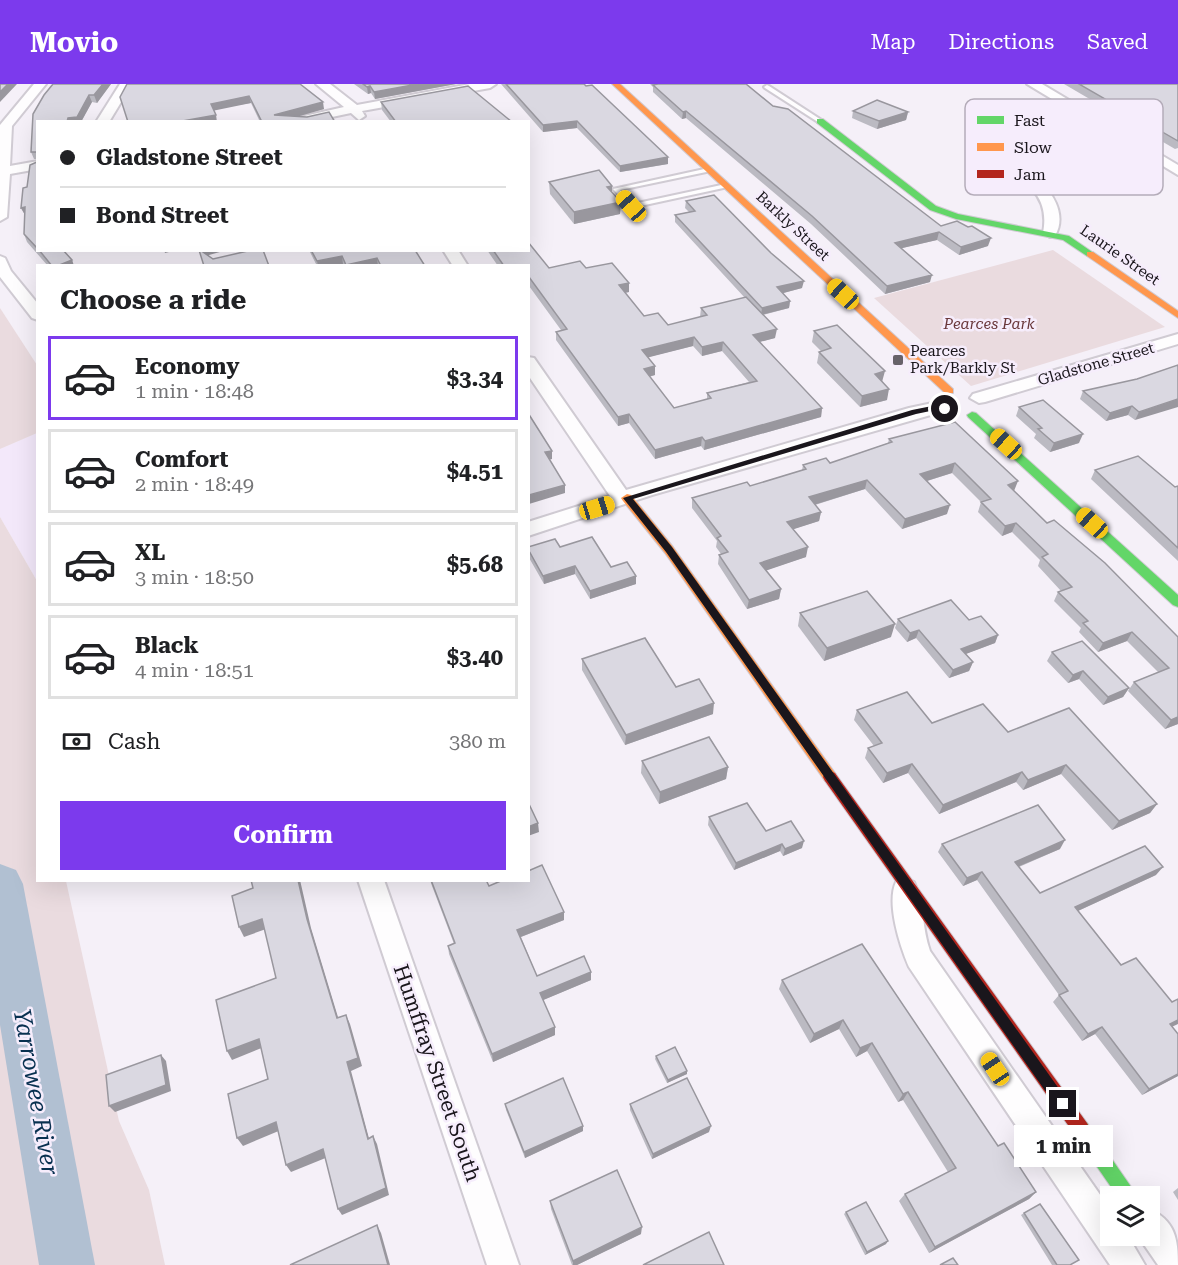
<!DOCTYPE html>
<html lang="en">
<head>
<meta charset="utf-8">
<style>
  body { margin:0; font-family:"Roboto Serif",serif; background:#f6f6f6; color:#202124; height:100vh; display:flex; flex-direction:column; font-size:22px; white-space:nowrap }
  * { box-sizing:border-box; margin:0 }
  p { font-size:20px; color:#757577 }
  .icon { flex:none; width:33px; height:33px; fill:none; stroke:currentColor; stroke-width:2; stroke-linecap:round; stroke-linejoin:round }
  .map { position:relative; flex:1; overflow:hidden }
  .sheet { position:absolute; left:36px; top:180px; width:494px; height:618px; display:flex; flex-direction:column; background:#fff; border-radius:0px; box-shadow:0 6px 24px #0002 }
  .sheet>* { flex:none }
  .guide { position:absolute; left:36px; top:36px; width:494px; height:132px; border-radius:0px; box-shadow:0 6px 24px #0002; display:grid; align-content:center; height:132px; padding:0 24px; background:#fff }
  .fabs { position:absolute; left:1100px; top:1102px; display:grid; gap:12px }
  .fabs a { display:grid; place-items:center; width:60px; height:60px; border-radius:0px; background:#fff; box-shadow:0 6px 24px #0002; font-size:30px }
  .end { position:absolute; width:27px; height:27px; margin:-14px; border:8px solid #1a161c; background:#fff; box-shadow:0 0 0 3px #fff }
  .from { border-radius:50% }
  .bubble { position:absolute; height:42px; border-radius:0px; background:#fff; box-shadow:0 6px 24px #0002; font-size:20px; font-weight:700; line-height:42px; text-align:center }
  .car { position:absolute; width:18px; height:36px; margin:-18px -9px; border-radius:8px; box-shadow:0 0 4px 2px #0007; background:linear-gradient(#f5c518 24%,#345 0 40%,#f5c518 0 76%,#345 0 86%,#f5c518 0) }
  .guide b { display:flex; align-items:center; gap:21px; height:57px; font-size:22px }
  .guide b+b { border-top:2px solid #e0e0e0 }
  .guide i { width:15px; height:15px; background:#202124 }
  ul { padding:0; list-style:none }
  li { display:flex; align-items:center; gap:18px; height:84px; margin:0 12px 9px; padding:0 12px; border:3px solid #e0e0e0; border-radius:0px }
  li div { flex:1 }
  li b { display:block; font-size:22px }
  li em { font-style:normal; font-weight:700 }
  li.on { border-color:#7c3aed }
  li>.icon { width:54px; height:54px; stroke-width:1.5 }
  h2 { padding:0 24px; font-size:27px; line-height:72px }
  .pay { display:flex; align-items:center; gap:15px; height:66px; padding:0 24px; font-size:22px }
  .pay p { margin-inline-start:auto }
  .cta { display:flex; gap:12px; margin-top:auto; padding:12px 24px }
  .cta a { flex:1; height:69px; border-radius:0px; background:#7c3aed; color:#fff; font-size:24px; font-weight:700; line-height:69px; text-align:center }
  header { display:flex; align-items:center; gap:36px; box-sizing:border-box; height:84px; padding:0 30px; background:#7c3aed; color:#fff }
  header strong { font-size:28px }
  nav { display:flex; gap:33px; margin-inline-start:auto; font-size:21px }
  .map>svg:first-child { display:block }
</style>
</head>
<body>
<header>
<strong>Movio</strong>
<nav><a>Map</a><a>Directions</a><a>Saved</a></nav>
</header>
<div class="map">
<svg width="1178" height="1181" viewBox="0 0 1178 1181">
  <rect width="100%" height="100%" fill="#f5f0f8"/>
  <polygon fill="#f3e8fa" points="37,349 37,497 0,433 0,365"/>
  <g fill="#eadbdf">
    <polygon points="1053,166 1165,243 971,302 874,214"/>
    <polygon points="0,224 37,281 37,349 0,365"/>
    <polygon points="0,433 37,497 38,796 66,797 119,1037 149,1106 165,1181 0,1181"/>
  </g>
  <g fill="none" stroke-linecap="round" stroke-linejoin="round">
    <polygon fill="#b1c0d2" fill-rule="evenodd" points="0,780 16,786 23,800 95,1181 39,1181 0,941"/>
    <g stroke="#d0cbd3" stroke-width="4">
      <g id="lane">
        <polygon points="767,1 769,2 823,37 818,38 765,4 764,3"/>
        <polygon points="709,84 711,85 711,87 620,106 633,120 726,100 729,102 728,103 631,124 613,105"/>
      </g>
    </g>
    <g stroke="#d0cbd3" stroke-width="4">
      <g id="street">
        <polygon points="34,0 46,0 12,42 10,82 38,77 38,85 10,90 7,133 0,137 0,41"/>
        <polygon points="120,0 132,0 109,38 96,38"/>
        <polygon points="316,0 330,0 357,21 470,0 496,0 490,4 362,27 365,32 359,36 351,29 308,38 278,38 344,23"/>
        <polygon points="1027,0 1042,0 1178,81 1178,91"/>
        <path d="M 994,70 C 1024,77 1075,117 1055,152 L 1050,153 L 1043,149 C 1051,108 1021,94 989,77 L 987,74 Z"/>
        <polygon points="443,166 458,166 468,182 453,182"/>
        <polygon points="0,172 5,174 11,187 38,220 38,236 32,234 0,193"/>
        <polygon points="1178,250 1178,260 985,318 979,319 970,314 973,310"/>
        <polygon points="528,273 534,274 626,406 909,324 942,317 951,322 948,326 652,411 528,452 528,438 610,412 528,291"/>
        <path d="M 905,794 L 914,798 C 924,819 922,845 930,867 L 1110,1125 L 1110,1152 L 1128,1152 L 1145,1181 L 1110,1181 L 909,883 C 900,862 886,819 896,798 Z"/>
        <polygon points="358,796 384,796 519,1181 487,1181"/>
        <path d="M 1149,1125 C 1175,1136 1178,1155 1178,1181 L 1158,1181 L 1138,1152 L 1149,1152 Z"/>
      </g>
    </g>
    <g stroke="#d0cbd3" stroke-width="2">
      <g id="fast">
        <polygon points="817,35 823,35 936,122 958,130 1069,152 1095,170 1087,172 1063,156 956,135 930,126 817,39"/>
        <polygon points="972,328 976,329 1178,511 1178,523 1173,521 968,333 967,331"/>
        <polygon points="1081,1036 1087,1039 1138,1113 1118,1113 1075,1051 1072,1045 1075,1039"/>
      </g>
    </g>
    <g stroke="#d0cbd3" stroke-width="2">
      <g id="slow">
        <polygon points="612,0 620,0 953,305 953,309 945,309"/>
        <polygon points="1087,168 1093,168 1178,227 1178,234 1087,172"/>
        <polygon points="627,410 631,411 673,463 835,689 837,693 835,697 830,699 825,697 665,469 623,417 621,414"/>
      </g>
    </g>
    <g stroke="#d0cbd3" stroke-width="2">
      <polygon id="jam" points="830,687 835,689 1087,1039 1090,1045 1087,1051 1081,1054 1075,1051 825,697 823,693 825,689"/>
    </g>
    <use href="#lane" fill="#fefdfe" fill-rule="evenodd"/>
    <use href="#street" fill="#fefdfe" fill-rule="evenodd"/>
    <use href="#fast" fill="#63d668" fill-rule="evenodd"/>
    <use href="#slow" fill="#ff974d" fill-rule="evenodd"/>
    <use href="#jam" fill="#b3261e" fill-rule="evenodd"/>
  </g>
  <g fill="#bbbac2" fill-rule="evenodd">
    <polygon points="53,0 111,0 97,19 92,18 81,38 38,38 38,166 63,166 72,176 74,182 48,182 27,158 24,150 25,131 21,124 23,104 27,103 30,81 37,78 37,75 34,75 31,68 33,30 44,11"/>
    <polygon points="300,0 324,25 297,32 335,38 260,38 251,19 128,38"/>
    <polygon points="354,0 456,0 375,15 371,9 368,10"/>
    <polygon points="501,0 584,0 668,73 668,80 620,88 577,44 543,48"/>
    <polygon points="650,0 746,0 773,22 941,142 988,162 959,171 937,156 902,164 930,198 885,210 811,140 686,34 682,35 653,8 653,3"/>
    <polygon points="1064,0 1178,0 1178,64 1175,65"/>
    <polygon points="381,18 512,38 391,38 382,26"/>
    <polygon points="853,27 908,28 906,36 877,45 852,34"/>
    <polygon points="549,98 612,109 621,118 620,130 574,140 550,110"/>
    <path d="M 686,117 L 802,204 L 783,209 L 790,217 L 789,224 L 763,231 L 775,254 L 759,258 L 822,324 L 821,333 L 704,366 L 701,362 L 655,375 L 629,339 L 618,342 L 556,256 L 556,248 L 561,246 L 529,202 L 528,182 L 498,182 L 487,166 L 528,166 L 549,184 L 586,184 L 629,199 L 629,208 L 625,209 L 644,232 L 668,241 L 700,233 L 701,224 L 745,214 L 675,138 L 675,131 L 689,128 L 685,124 ZM 693,262 L 702,272 L 722,267 L 749,298 L 707,309 L 707,315 L 674,324 L 649,293 L 655,291 L 648,273 Z"/>
    <polygon points="309,166 415,166 425,182 344,182 343,180 334,182 317,182"/>
    <polygon points="814,247 887,316 860,323 817,279 819,268 821,267 812,258"/>
    <polygon points="1178,281 1135,336 1128,331 1106,337 1080,315 1083,307 1137,295"/>
    <polygon points="1019,323 1079,359 1050,368 1034,354 1036,350 1016,332"/>
    <polygon points="955,338 1014,407 1047,439 1178,553 1178,640 1165,645 1128,607 1134,598 1158,588 1127,557 1098,568 1079,548 1081,544 1054,517 1058,508 1061,507 1038,482 1040,476 1012,448 1002,452 978,428 981,418 952,389 927,397 947,430 902,445 865,405 815,421 821,428 819,437 793,445 806,473 766,486 781,505 779,515 747,525 718,480 719,471 721,470 716,463 717,457 692,424 692,414 750,402 802,386 803,381 830,379 888,359 889,355"/>
    <polygon points="1095,386 1175,403 1178,402 1178,477 1091,395"/>
    <polygon points="528,463 560,463 611,483 636,500 590,515 575,490 544,500 528,472"/>
    <polygon points="800,529 891,553 824,577 798,542"/>
    <polygon points="898,535 969,536 998,551 995,559 965,570 973,578 969,587 949,594 916,554 907,558 895,544"/>
    <polygon points="1052,568 1129,604 1123,613 1103,621 1079,595 1068,599 1047,577"/>
    <polygon points="582,575 676,603 713,630 625,661 582,586"/>
    <polygon points="857,626 932,639 1008,648 1157,720 1150,729 1112,746 1061,690 1023,706 1016,698 939,730 908,689 883,699 865,674 868,664 874,662 854,636"/>
    <polygon points="642,677 728,683 726,695 659,720 641,689"/>
    <polygon points="709,733 766,747 802,764 783,772 780,767 734,786 708,741"/>
    <polygon points="942,760 1060,765 1019,783 1040,809 1156,791 1078,827 1172,943 1178,992 1142,1011 1095,950 1082,957 1053,918 1059,911 977,796 963,802 938,768"/>
    <polygon points="430,796 489,802 564,836 521,853 537,892 591,888 591,896 543,916 555,943 555,951 493,978 449,870 448,862 454,860 432,802"/>
    <polygon points="862,860 998,1062 1036,1108 1029,1115 929,1169 899,1117 905,1110 948,1088 903,1016 898,1018 867,967 856,973 839,945 810,959 779,905 782,896"/>
    <polygon points="656,972 687,990 667,999 655,975"/>
    <polygon points="505,1020 583,1042 583,1047 525,1074 506,1026"/>
    <polygon points="630,1020 709,1048 652,1075 630,1026"/>
    <polygon points="1178,1104 1178,1116 1173,1108"/>
    <polygon points="550,1117 641,1150 577,1181 572,1181 551,1125"/>
    <polygon points="846,1128 886,1160 865,1171 844,1130"/>
    <polygon points="1024,1129 1071,1181 1052,1181 1021,1131"/>
  </g>
  <g fill="#99979e">
    <polygon points="8,0 17,0 0,18 0,8"/>
    <polygon points="103,0 111,0 97,19 94,11"/>
    <polygon points="418,0 456,0 375,15 374,8"/>
    <polygon points="370,2 371,9 368,10 367,3"/>
    <polygon points="89,11 92,18 81,38 67,38 68,34"/>
    <polygon points="249,12 251,19 212,27 211,20"/>
    <polygon points="323,18 324,25 279,38 274,31"/>
    <polygon points="686,27 686,34 682,35 683,28"/>
    <polygon points="908,28 906,36 877,45 879,37"/>
    <polygon points="216,31 217,38 177,38"/>
    <polygon points="577,37 577,44 543,48 543,41"/>
    <polygon points="668,73 668,80 620,88 620,82"/>
    <polygon points="612,102 612,114 607,103"/>
    <polygon points="621,118 620,130 574,140 574,128"/>
    <polygon points="25,123 25,131 21,124"/>
    <polygon points="939,148 937,156 894,166 895,159"/>
    <polygon points="991,154 988,162 959,171 961,163"/>
    <polygon points="164,166 177,166 165,169"/>
    <polygon points="204,166 227,166 209,171 205,176 203,168"/>
    <polygon points="342,172 343,180 334,182 318,182 317,177"/>
    <polygon points="377,174 378,182 346,182 346,181"/>
    <polygon points="72,176 74,182 57,182"/>
    <polygon points="932,191 930,198 885,210 887,202"/>
    <polygon points="804,197 802,204 776,211 777,203"/>
    <polygon points="629,199 629,208 618,210 619,201"/>
    <polygon points="790,217 789,224 761,231 762,224"/>
    <polygon points="777,245 775,254 752,260 753,251"/>
    <polygon points="694,253 693,262 642,275 642,266"/>
    <polygon points="723,258 722,267 702,272 702,263"/>
    <polygon points="655,282 655,291 643,294 644,285"/>
    <polygon points="885,287 882,298 875,290"/>
    <polygon points="889,305 887,316 860,323 862,312"/>
    <polygon points="1178,315 1178,323 1135,336 1139,328"/>
    <polygon points="1132,322 1128,331 1106,337 1110,329"/>
    <polygon points="822,324 821,333 704,366 705,357"/>
    <polygon points="629,330 629,339 618,342 618,333"/>
    <polygon points="1083,350 1079,359 1050,368 1054,359"/>
    <polygon points="702,353 701,362 655,375 655,366"/>
    <polygon points="552,367 552,375 545,377 545,368"/>
    <polygon points="955,379 952,389 917,400 920,390"/>
    <polygon points="867,396 865,405 807,423 809,413"/>
    <polygon points="1018,397 1014,407 1008,401"/>
    <polygon points="565,401 565,409 529,420 529,411"/>
    <polygon points="950,421 947,430 902,445 905,435"/>
    <polygon points="821,428 819,437 785,448 787,438"/>
    <polygon points="1016,439 1012,448 1002,452 1005,442"/>
    <polygon points="808,463 806,473 759,489 760,479"/>
    <polygon points="575,482 575,490 544,500 543,492"/>
    <polygon points="636,492 636,500 590,515 590,507"/>
    <polygon points="781,505 779,515 747,525 749,516"/>
    <polygon points="895,540 891,553 824,577 827,564"/>
    <polygon points="919,546 916,554 907,558 910,549"/>
    <polygon points="1132,548 1127,557 1098,568 1103,559"/>
    <polygon points="998,551 995,559 958,573 961,565"/>
    <polygon points="973,578 969,587 949,594 953,586"/>
    <polygon points="1083,587 1079,595 1068,599 1073,591"/>
    <polygon points="1129,604 1123,613 1103,621 1108,613"/>
    <polygon points="714,619 713,630 625,661 626,651"/>
    <polygon points="1178,633 1178,640 1165,645 1171,636"/>
    <polygon points="912,680 908,689 883,699 887,689"/>
    <polygon points="1066,681 1061,690 1023,706 1028,696"/>
    <polygon points="728,683 726,695 659,720 660,708"/>
    <polygon points="1022,688 1016,698 939,730 943,721"/>
    <polygon points="1157,720 1150,729 1112,746 1119,737"/>
    <polygon points="538,739 539,748 528,752 528,743"/>
    <polygon points="1065,756 1060,765 1010,786 1015,778"/>
    <polygon points="804,757 802,764 783,772 785,765"/>
    <polygon points="782,760 780,767 734,786 736,779"/>
    <polygon points="1163,783 1156,791 1069,831 1075,823"/>
    <polygon points="982,788 977,796 963,802 967,794"/>
    <polygon points="298,796 300,796 311,844 341,943 337,934 307,835"/>
    <polygon points="564,828 564,836 518,854 517,846"/>
    <polygon points="262,835 266,845 244,853 239,843"/>
    <polygon points="591,888 591,896 541,917 540,909"/>
    <polygon points="346,931 350,940 362,982 351,987 371,1062 368,1055 347,978"/>
    <polygon points="843,936 839,945 810,959 814,950"/>
    <polygon points="1178,936 1178,940 1163,947 1170,940"/>
    <polygon points="555,943 555,951 493,978 492,970"/>
    <polygon points="1102,943 1095,950 1082,957 1088,950"/>
    <polygon points="259,955 264,963 232,976 227,967"/>
    <polygon points="872,959 867,967 856,973 860,964"/>
    <polygon points="161,971 166,977 171,1007 115,1028 109,1022"/>
    <polygon points="687,987 687,990 667,999 668,996"/>
    <polygon points="1178,990 1178,992 1142,1011 1149,1005"/>
    <polygon points="908,1008 903,1016 898,1018 903,1010"/>
    <polygon points="276,1038 281,1046 243,1062 237,1054"/>
    <polygon points="583,1042 583,1047 525,1074 524,1068"/>
    <polygon points="711,1042 709,1048 652,1075 653,1070"/>
    <polygon points="373,1052 377,1060 389,1111 342,1131 338,1125"/>
    <polygon points="323,1065 328,1073 291,1088 286,1081"/>
    <polygon points="1036,1108 1029,1115 929,1169 935,1163"/>
    <polygon points="377,1141 381,1149 390,1181 388,1181"/>
    <polygon points="642,1143 641,1150 577,1181 573,1181 573,1177"/>
    <polygon points="888,1157 886,1160 865,1171 867,1168"/>
  </g>
  <g fill="#dad8e1" stroke="#99979e" stroke-width="1.5" fill-rule="evenodd">
    <polygon points="0,0 8,0 0,8"/>
    <polygon points="53,0 103,0 94,11 89,11 77,33 68,34 67,38 38,38 38,165 24,150 25,123 21,124 23,104 27,103 30,81 37,78 37,68 31,68 33,30 44,11"/>
    <polygon points="127,0 300,0 323,18 274,31 307,33 329,28 335,38 262,38 249,12 211,20 216,31 177,38 128,38 120,13"/>
    <polygon points="363,0 418,0 374,8 370,2 367,3"/>
    <polygon points="506,0 584,0 586,2 592,1 668,73 620,82 577,37 543,41"/>
    <polygon points="658,0 746,0 773,22 788,25 941,142 957,137 968,143 972,142 991,154 961,163 939,148 895,159 932,191 887,202 812,132 686,27 683,28 653,1"/>
    <polygon points="1079,0 1178,0 1178,57"/>
    <polygon points="468,2 512,38 396,38 381,18"/>
    <polygon points="877,16 908,28 879,37 853,27"/>
    <polygon points="599,86 612,102 607,103 621,118 574,128 549,98"/>
    <polygon points="714,111 771,169 804,197 777,203 790,217 762,224 675,131 695,127 686,117"/>
    <path d="M 528,158 L 549,184 L 580,177 L 586,184 L 612,179 L 629,199 L 619,201 L 644,232 L 658,229 L 668,241 L 707,231 L 701,224 L 746,213 L 777,245 L 753,251 L 822,324 L 705,357 L 702,353 L 655,366 L 629,330 L 618,333 L 556,248 L 567,245 L 529,193 L 528,193 L 528,182 L 504,182 L 493,166 L 528,166 ZM 694,253 L 702,263 L 723,258 L 757,297 L 707,309 L 711,314 L 674,324 L 644,285 L 655,282 L 642,266 Z"/>
    <polygon points="39,166 63,166 72,176 57,182 52,182"/>
    <polygon points="199,166 204,166 203,168 213,175 252,166 263,166 269,182 204,182"/>
    <polygon points="311,166 415,166 425,182 381,182 377,174 346,181 342,172 317,177"/>
    <polygon points="837,241 885,287 875,290 889,305 862,312 819,268 831,264 814,247"/>
    <polygon points="1178,281 1178,315 1139,328 1132,322 1110,329 1083,307 1137,295"/>
    <polygon points="1043,316 1083,350 1054,359 1038,345 1042,344 1019,323"/>
    <polygon points="528,329 552,367 545,368 565,401 529,411 528,410"/>
    <polygon points="955,338 1018,397 1008,401 1047,439 1054,436 1105,479 1178,553 1178,633 1171,636 1134,598 1169,584 1132,548 1103,559 1083,539 1088,537 1058,508 1072,503 1042,473 1048,470 1016,439 1005,442 981,418 991,415 955,379 920,390 950,421 905,435 867,396 809,413 821,428 787,438 808,463 760,479 781,505 749,516 719,471 728,468 717,454 721,452 692,414 747,398 750,402 806,385 803,381 826,374 830,379 892,358 889,355"/>
    <polygon points="1138,372 1175,403 1178,402 1178,464 1095,386"/>
    <polygon points="592,453 611,483 627,478 636,492 590,507 575,482 543,492 528,465 528,463 555,455 560,463"/>
    <polygon points="867,507 895,540 827,564 800,529"/>
    <polygon points="951,516 969,536 981,532 998,551 961,565 973,578 953,586 919,546 910,549 898,535"/>
    <polygon points="645,554 676,603 699,595 714,619 626,651 582,575"/>
    <polygon points="1082,557 1129,604 1108,613 1083,587 1073,591 1052,568"/>
    <polygon points="907,608 932,639 983,620 1008,648 1069,624 1157,720 1119,737 1066,681 1028,696 1022,688 943,721 912,680 887,689 868,664 882,659 857,626"/>
    <polygon points="709,653 728,683 660,708 642,677"/>
    <polygon points="528,718 538,739 528,743"/>
    <polygon points="747,719 766,747 791,737 804,757 785,765 782,760 736,779 709,733"/>
    <polygon points="1038,721 1065,756 1015,778 1040,809 1145,762 1163,783 1075,823 1121,881 1136,874 1172,918 1178,915 1178,936 1170,940 1178,950 1178,990 1149,1005 1102,943 1088,950 1059,911 1068,907 982,788 967,794 942,760"/>
    <polygon points="542,781 564,828 517,846 537,892 584,872 591,888 540,909 555,943 492,970 448,862 455,859 431,796 486,796 489,802 503,796 528,796 528,787"/>
    <polygon points="251,796 298,796 307,835 337,934 346,931 358,974 347,978 368,1055 373,1052 386,1104 338,1125 323,1065 286,1081 276,1038 237,1054 228,1010 268,995 259,955 227,967 216,916 276,894 262,835 239,843 232,812 253,804"/>
    <polygon points="862,860 998,1062 1004,1059 1036,1108 935,1163 905,1110 956,1084 908,1008 903,1010 872,959 860,964 843,936 814,950 782,896"/>
    <polygon points="675,963 687,987 668,996 656,972"/>
    <polygon points="161,971 166,1001 109,1022 106,991"/>
    <polygon points="563,994 583,1042 524,1068 505,1020"/>
    <polygon points="687,994 711,1042 653,1070 630,1020"/>
    <polygon points="617,1086 642,1143 573,1177 550,1117"/>
    <polygon points="866,1118 888,1157 867,1168 846,1128"/>
    <polygon points="1040,1120 1079,1176 1070,1181 1057,1181 1024,1129"/>
    <polygon points="377,1141 388,1181 290,1181"/>
    <polygon points="709,1148 724,1181 643,1181"/>
    <polygon points="953,1174 958,1181 940,1181"/>
  </g>
  <polygon fill="#1a161c" points="942,320 947,326 940,325 916,330 633,415 672,463 1067,1016 1067,1025 1063,1027 1058,1025 666,468 623,414 912,326"/>
  <rect fill="#676269" stroke="#f6edfc" stroke-width="2" x="892" y="270" width="12" height="12" rx="3"/>
  <g text-anchor="middle" dominant-baseline="central" stroke-width="5" stroke-linejoin="round" paint-order="stroke">
    <g font-size="15" fill="#1a161c" stroke="#f6edfc">
      <text transform="translate(793 142) rotate(43)">Barkly Street</text>
      <text transform="translate(1120 171) rotate(35)">Laurie Street</text>
      <text transform="translate(1096 280) rotate(-16)">Gladstone Street</text>
    </g>
    <g font-size="15" font-style="italic" fill="#69373a" stroke="#f6edfc">
      <text x="989" y="240">Pearces Park</text>
    </g>
    <g font-size="15" fill="#1a161c" stroke="#f6edfc" text-anchor="start">
      <text x="910" y="267">Pearces<tspan x="910" dy="17">Park/Barkly St</tspan></text>
    </g>
    <g font-size="21" fill="#1a161c" stroke="#f6edfc">
      <text transform="translate(437 989) rotate(71)">Humffray Street South</text>
    </g>
    <g font-size="24" font-style="italic" fill="#083050" stroke="#f6edfc">
      <text transform="translate(36 1008) rotate(80)">Yarrowee River</text>
    </g>
  </g>
  <rect x="965" y="15" width="198" height="96" rx="9" fill="#f6edfc" stroke="#b4acb9" stroke-width="1.5"/>
  <rect x="977" y="32" width="27" height="8" fill="#63d668"/>
  <rect x="977" y="59" width="27" height="8" fill="#ff974d"/>
  <rect x="977" y="86" width="27" height="8" fill="#b3261e"/>
  <g font-size="16" fill="#1a161c">
    <text x="1014" y="42">Fast</text>
    <text x="1014" y="69">Slow</text>
    <text x="1014" y="96">Jam</text>
  </g>
</svg>
<div class="fabs">
<a><svg class="icon" aria-label="layers" viewBox="0 0 24 24"><path d="M12 4l9 5-9 5-9-5zM3 14l9 5 9-5"/></svg></a>
</div>
<i class="end from" style="left:945px;top:325px"></i>
<i class="end" style="left:1063px;top:1020px"></i>
<div class="bubble" style="left:1014px;top:1041px;width:99px">1 min</div>
<i class="car" style="left:631px;top:122px;rotate:318deg"></i>
<i class="car" style="left:843px;top:210px;rotate:313deg"></i>
<i class="car" style="left:1006px;top:360px;rotate:312deg"></i>
<i class="car" style="left:597px;top:424px;rotate:73deg"></i>
<i class="car" style="left:1092px;top:439px;rotate:312deg"></i>
<i class="car" style="left:995px;top:985px;rotate:326deg"></i>
<div class="guide">
<b><i class="from"></i>Gladstone Street</b>
<b><i></i>Bond Street</b>
</div>
<section class="sheet">
<h2>Choose a ride</h2>
<ul>
<li class="on"><svg class="icon" aria-label="car" viewBox="0 0 24 24"><path d="M5 17H2v-5l4-1 3-4h7l3 4 3 1v5h-3M9 17h6M6 11h13"/><circle cx="7" cy="17" r="2"/><circle cx="17" cy="17" r="2"/></svg><div><b>Economy</b><p>1 min · 18:48</p></div><em>$3.34</em></li>
<li><svg class="icon" aria-label="car" viewBox="0 0 24 24"><path d="M5 17H2v-5l4-1 3-4h7l3 4 3 1v5h-3M9 17h6M6 11h13"/><circle cx="7" cy="17" r="2"/><circle cx="17" cy="17" r="2"/></svg><div><b>Comfort</b><p>2 min · 18:49</p></div><em>$4.51</em></li>
<li><svg class="icon" aria-label="car" viewBox="0 0 24 24"><path d="M5 17H2v-5l4-1 3-4h7l3 4 3 1v5h-3M9 17h6M6 11h13"/><circle cx="7" cy="17" r="2"/><circle cx="17" cy="17" r="2"/></svg><div><b>XL</b><p>3 min · 18:50</p></div><em>$5.68</em></li>
<li><svg class="icon" aria-label="car" viewBox="0 0 24 24"><path d="M5 17H2v-5l4-1 3-4h7l3 4 3 1v5h-3M9 17h6M6 11h13"/><circle cx="7" cy="17" r="2"/><circle cx="17" cy="17" r="2"/></svg><div><b>Black</b><p>4 min · 18:51</p></div><em>$3.40</em></li>
</ul>
<div class="pay"><svg class="icon" aria-label="cash" viewBox="0 0 24 24"><path d="M3 7h18v10H3z"/><circle cx="12" cy="12" r="2"/></svg>Cash<p>380 m</p></div>
<div class="cta"><a>Confirm</a></div>
</section>
</div>
</body>
</html>
